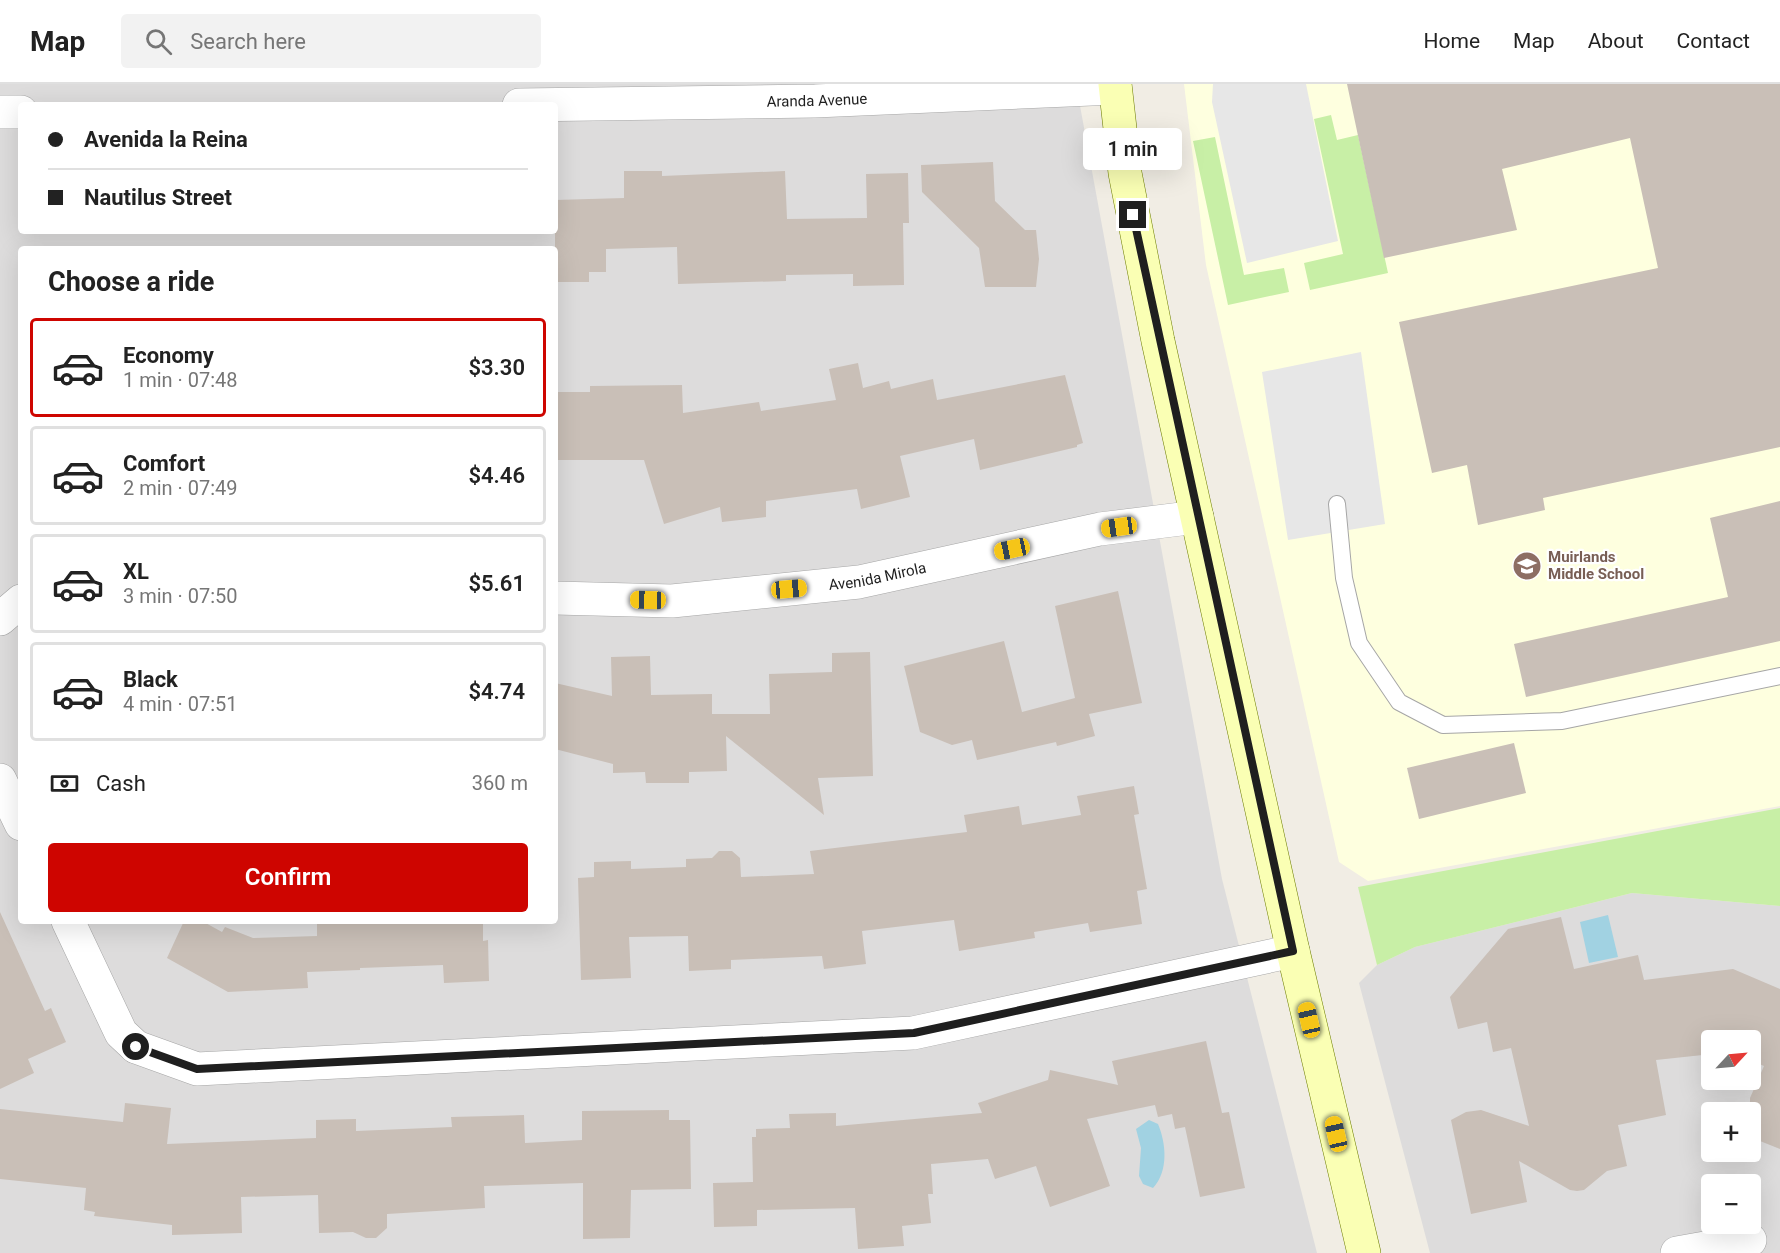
<!DOCTYPE html>
<html lang="en">
<head>
<meta charset="utf-8">
<style>
  body { margin:0; font-family:Roboto,sans-serif; background:#f2f2f2; color:#222; height:100vh; display:flex; flex-direction:column; font-size:22px; white-space:nowrap }
  * { box-sizing:border-box; margin:0 }
  p { font-size:20px; color:#767676 }
  .icon { flex:none; width:33px; height:33px; fill:none; stroke:currentColor; stroke-width:2; stroke-linecap:round; stroke-linejoin:round }
  .map { position:relative; flex:1; overflow:hidden }
  .side { position:absolute; left:18px; top:162px; width:540px; height:678px; display:flex; flex-direction:column; background:#fff; border-radius:6px; box-shadow:0 6px 24px #0002 }
  .side>* { flex:none }
  .hud { position:absolute; left:18px; top:18px; width:540px; height:132px; border-radius:6px; box-shadow:0 6px 24px #0002; display:grid; align-content:center; height:132px; padding:0 30px; background:#fff }
  .needle { width:39px; rotate:64deg }
  .tools { position:absolute; left:1701px; top:946px; display:grid; gap:12px }
  .tools a { display:grid; place-items:center; width:60px; height:60px; border-radius:6px; background:#fff; box-shadow:0 6px 24px #0002; font-size:30px }
  .end { position:absolute; width:27px; height:27px; margin:-14px; border:8px solid #1f1f1f; background:#fff; box-shadow:0 0 0 3px #fff }
  .from { border-radius:50% }
  .bubble { position:absolute; height:42px; border-radius:6px; background:#fff; box-shadow:0 6px 24px #0002; font-size:20px; font-weight:600; line-height:42px; text-align:center }
  .car { position:absolute; width:18px; height:36px; margin:-18px -9px; border-radius:8px; box-shadow:0 0 4px 2px #0007; background:linear-gradient(#f5c518 24%,#345 0 40%,#f5c518 0 76%,#345 0 86%,#f5c518 0) }
  .hud b { display:flex; align-items:center; gap:21px; height:57px; font-size:22px }
  .hud b+b { border-top:2px solid #e0e0e0 }
  .hud i { width:15px; height:15px; background:#222 }
  ul { padding:0; list-style:none }
  li { display:flex; align-items:center; gap:18px; height:99px; margin:0 12px 9px; padding:0 18px; border:3px solid #e0e0e0; border-radius:6px }
  li div { flex:1 }
  li b { display:block; font-size:22px }
  li em { font-style:normal; font-weight:600 }
  li.selected { border-color:#ce0500 }
  li>.icon { width:54px; height:54px; stroke-width:1.5 }
  h2 { padding:0 30px; font-size:27px; line-height:72px }
  .pay { display:flex; align-items:center; gap:15px; height:66px; padding:0 30px; font-size:22px }
  .pay p { margin-inline-start:auto }
  .action { display:flex; gap:12px; margin-top:auto; padding:12px 30px }
  .action a { flex:1; height:69px; border-radius:6px; background:#ce0500; color:#fff; font-size:24px; font-weight:600; line-height:69px; text-align:center }
  header { display:flex; align-items:center; gap:36px; box-sizing:border-box; height:84px; padding:0 30px; background:#fff; border-bottom:2px solid #e0e0e0 }
  header strong { font-size:28px }
  nav { display:flex; gap:33px; margin-inline-start:auto; font-size:21px }
  .search { width:420px; height:54px; background:#f2f2f2; display:flex; align-items:center; gap:15px; box-sizing:border-box; padding:0 21px; border-radius:6px; color:#767676; font-size:22px }
  .map>svg:first-child { display:block }
</style>
</head>
<body>
<header>
<strong>Map</strong>
<div class="search"><svg class="icon" aria-label="search" viewBox="0 0 24 24"><circle cx="10" cy="10" r="6"/><path d="M15 15l6 6"/></svg>Search here</div>
<nav><a>Home</a><a>Map</a><a>About</a><a>Contact</a></nav>
</header>
<div class="map">
<svg width="1780" height="1169" viewBox="0 0 1780 1169">
  <rect width="100%" height="100%" fill="#f1ede4"/>
  <g fill="#dddcdc" fill-rule="evenodd">
    <path d="M 0,0 L 1076,0 L 1222,795 L 1317,1169 L 0,1169 ZM 21,21 L 555,21 L 555,147 L 21,147 ZM 21,165 L 555,165 L 555,837 L 21,837 Z"/>
    <path d="M 1632,809 L 1780,822 L 1780,1169 L 1430,1169 L 1359,899 L 1377,881 L 1415,863 ZM 1712,957 L 1750,957 L 1750,996 L 1712,996 ZM 1712,1029 L 1750,1029 L 1750,1068 L 1712,1068 ZM 1712,1101 L 1750,1101 L 1750,1140 L 1712,1140 Z"/>
  </g>
  <polygon fill="#feffdf" points="1184,0 1780,0 1780,722 1368,797 1339,778 1206,181"/>
  <g fill="#c8efa6">
    <polygon points="1331,31 1337,56 1358,51 1388,189 1310,206 1304,179 1343,170 1314,35"/>
    <polygon points="1215,53 1244,191 1284,184 1289,208 1228,221 1193,57"/>
    <polygon points="1780,724 1780,822 1632,809 1415,863 1377,881 1358,803"/>
  </g>
  <g fill="#e7e7e7">
    <polygon points="1213,0 1306,0 1338,157 1247,179 1212,18"/>
    <polygon points="1361,268 1385,440 1288,456 1262,288"/>
  </g>
  <g fill="#a1d2e2">
    <polygon points="1608,831 1618,873 1589,879 1580,838"/>
    <path d="M 1149,1036 L 1158,1040 C 1166,1059 1169,1087 1153,1104 L 1143,1100 L 1139,1092 L 1141,1064 L 1136,1045 Z"/>
  </g>
  <g fill="#c9bfb7">
    <polygon points="1347,0 1780,0 1780,363 1543,414 1545,426 1478,441 1467,381 1432,389 1399,238 1658,184 1630,54 1502,85 1517,146 1384,174"/>
    <polygon points="993,78 995,117 1025,146 1036,146 1039,175 1036,203 985,203 979,164 922,108 921,81"/>
    <polygon points="624,87 662,87 662,92 785,87 787,135 867,134 866,90 908,89 909,139 903,139 904,201 853,202 853,190 786,191 786,197 678,200 677,163 606,165 606,188 589,188 589,198 555,198 555,116 624,114"/>
    <polygon points="858,279 863,304 889,297 891,305 933,295 937,316 1065,291 1083,359 1077,361 1077,363 980,386 974,355 900,372 910,413 861,425 857,405 766,417 766,433 722,438 720,423 664,440 644,376 555,376 555,308 590,308 590,302 682,301 683,329 759,318 761,327 836,316 829,285"/>
    <polygon points="1780,417 1780,557 1526,613 1514,560 1728,513 1710,434"/>
    <polygon points="1118,507 1142,619 1089,630 1095,652 1057,662 1056,658 977,676 972,656 952,661 920,648 904,582 1004,557 1022,628 1075,614 1055,522"/>
    <polygon points="870,568 873,692 818,694 824,731 726,652 727,687 689,688 689,699 646,699 645,688 613,689 613,680 555,665 555,599 612,612 611,573 650,572 651,611 712,610 712,630 770,630 769,590 832,588 832,569"/>
    <polygon points="1514,659 1526,709 1419,735 1407,684"/>
    <polygon points="1134,702 1139,730 1134,731 1147,805 1137,807 1142,840 1090,848 1088,839 1034,848 1035,854 959,867 954,836 862,847 866,880 824,885 822,872 731,876 731,885 689,887 688,852 629,853 631,894 581,896 578,794 594,793 594,778 631,777 631,785 686,783 686,775 712,774 719,767 732,767 740,774 741,793 814,790 810,767 967,748 964,731 1019,722 1022,741 1081,731 1077,712"/>
    <polygon points="0,828 45,927 51,924 66,958 28,975 34,989 0,1005"/>
    <polygon points="1561,833 1574,885 1638,871 1644,896 1733,885 1780,905 1780,1065 1750,1053 1750,1014 1764,982 1750,976 1750,957 1712,957 1712,970 1656,976 1666,1031 1618,1041 1627,1082 1607,1087 1584,1106 1577,1107 1570,1106 1519,1077 1527,1118 1471,1130 1451,1036 1466,1028 1481,1026 1529,1042 1511,964 1493,968 1487,938 1458,945 1450,913 1508,845"/>
    <polygon points="184,837 202,837 222,848 225,843 253,854 317,852 317,837 483,837 483,857 488,856 489,897 444,899 443,881 360,884 360,886 307,888 308,904 228,908 167,874"/>
    <polygon points="1206,957 1222,1029 1229,1028 1245,1104 1200,1113 1185,1043 1175,1045 1172,1030 1158,1033 1155,1021 1087,1035 1110,1102 1050,1123 1036,1082 995,1095 988,1075 931,1080 933,1110 928,1110 931,1139 902,1142 904,1162 858,1165 855,1124 757,1126 757,1142 714,1143 713,1099 753,1098 752,1053 756,1053 756,1045 790,1044 789,1030 836,1029 836,1042 982,1029 978,1019 1048,996 1050,986 1118,1001 1112,977"/>
    <polygon points="125,1019 171,1024 167,1060 316,1054 316,1036 356,1035 356,1047 452,1043 451,1033 524,1031 525,1059 582,1056 582,1027 669,1026 669,1036 690,1036 691,1105 631,1106 630,1154 583,1155 583,1099 484,1102 485,1124 387,1130 387,1144 376,1154 366,1154 353,1148 319,1149 318,1111 241,1113 242,1149 172,1151 172,1141 94,1132 95,1128 84,1126 86,1104 0,1095 0,1025 123,1038"/>
  </g>
  <g fill="none" stroke-linecap="round" stroke-linejoin="round">
    <g stroke="#a6a6a6" stroke-width="18">
      <polyline id="service" points="1337,420 1344,494 1359,559 1399,618 1443,641 1562,637 1780,592"/>
    </g>
    <g stroke="#a6a6a6" stroke-width="34">
      <g id="minor">
        <path id="s1" d="M 519,21 L 815,17 L 1115,4"/>
        <polyline points="0,28 21,28"/>
        <path id="s2" d="M 555,514 L 672,517 L 859,498 L 1100,445 L 1197,433"/>
        <polyline points="0,535 21,517"/>
        <polyline points="0,696 21,740"/>
        <polyline points="68,837 121,949 136,963 197,985 913,949 1293,867"/>
        <polyline points="1677,1169 1750,1156"/>
      </g>
    </g>
    <g stroke="#6c7c00" stroke-width="34">
      <polyline id="secondary" points="1115,0 1125,89 1158,257 1293,867 1364,1169"/>
    </g>
    <use href="#service" stroke="#fff" stroke-width="16"/>
    <use href="#minor" stroke="#fff" stroke-width="33"/>
    <use href="#secondary" stroke="#faffb4" stroke-width="33"/>
  </g>
  <g fill="none" stroke-linecap="round" stroke-linejoin="round">
    <polyline stroke="#1f1f1f" stroke-width="8" points="136,963 197,985 914,949 1293,867 1133,131"/>
  </g>
  <defs>
    <g id="school-disc" transform="scale(1.5)"><circle r="9.5" fill="#8d6e63" stroke="#fff"/><path d="M0-5L7-2L0 1L-7-2ZM-4 1L0 2.5L4 1V4Q0 6-4 4Z" fill="#fff"/></g>
  </defs>
  <g fill-rule="evenodd">
    <use href="#school-disc" x="1527" y="482"/>
  </g>
  <g text-anchor="middle" dominant-baseline="central" stroke-width="4.5" stroke-linejoin="round" paint-order="stroke">
    <g font-size="15" fill="#1f1f1f" stroke="#fff">
      <text stroke="none"><textPath href="#s1" startOffset="298">Aranda Avenue</textPath></text>
      <text stroke="none"><textPath href="#s2" startOffset="324">Avenida Mirola</textPath></text>
    </g>
    <g font-size="15" font-weight="bold" fill="#785e54" stroke="#fff" text-anchor="start">
      <text x="1548" y="473">Muirlands<tspan x="1548" dy="17">Middle School</tspan></text>
    </g>
  </g>
</svg>
<div class="tools">
<a><svg class="needle" viewBox="-14 -14 28 28"><path d="M0-13l5 13h-10z" fill="#e53935"/><path d="M0 13l5-13h-10z" fill="#767676"/></svg></a>
<a>+</a>
<a>−</a>
</div>
<i class="end from" style="left:136px;top:963px"></i>
<i class="end" style="left:1133px;top:131px"></i>
<div class="bubble" style="left:1083px;top:44px;width:99px">1 min</div>
<i class="car" style="left:1119px;top:443px;rotate:262deg"></i>
<i class="car" style="left:1012px;top:465px;rotate:258deg"></i>
<i class="car" style="left:789px;top:505px;rotate:85deg"></i>
<i class="car" style="left:648px;top:516px;rotate:271deg"></i>
<i class="car" style="left:1309px;top:936px;rotate:347deg"></i>
<i class="car" style="left:1336px;top:1050px;rotate:347deg"></i>
<div class="hud">
<b><i class="from"></i>Avenida la Reina</b>
<b><i></i>Nautilus Street</b>
</div>
<section class="side">
<h2>Choose a ride</h2>
<ul>
<li class="selected"><svg class="icon" aria-label="car" viewBox="0 0 24 24"><path d="M5 17H2v-5l4-1 3-4h7l3 4 3 1v5h-3M9 17h6M6 11h13"/><circle cx="7" cy="17" r="2"/><circle cx="17" cy="17" r="2"/></svg><div><b>Economy</b><p>1 min · 07:48</p></div><em>$3.30</em></li>
<li><svg class="icon" aria-label="car" viewBox="0 0 24 24"><path d="M5 17H2v-5l4-1 3-4h7l3 4 3 1v5h-3M9 17h6M6 11h13"/><circle cx="7" cy="17" r="2"/><circle cx="17" cy="17" r="2"/></svg><div><b>Comfort</b><p>2 min · 07:49</p></div><em>$4.46</em></li>
<li><svg class="icon" aria-label="car" viewBox="0 0 24 24"><path d="M5 17H2v-5l4-1 3-4h7l3 4 3 1v5h-3M9 17h6M6 11h13"/><circle cx="7" cy="17" r="2"/><circle cx="17" cy="17" r="2"/></svg><div><b>XL</b><p>3 min · 07:50</p></div><em>$5.61</em></li>
<li><svg class="icon" aria-label="car" viewBox="0 0 24 24"><path d="M5 17H2v-5l4-1 3-4h7l3 4 3 1v5h-3M9 17h6M6 11h13"/><circle cx="7" cy="17" r="2"/><circle cx="17" cy="17" r="2"/></svg><div><b>Black</b><p>4 min · 07:51</p></div><em>$4.74</em></li>
</ul>
<div class="pay"><svg class="icon" aria-label="cash" viewBox="0 0 24 24"><path d="M3 7h18v10H3z"/><circle cx="12" cy="12" r="2"/></svg>Cash<p>360 m</p></div>
<div class="action"><a>Confirm</a></div>
</section>
</div>
</body>
</html>
